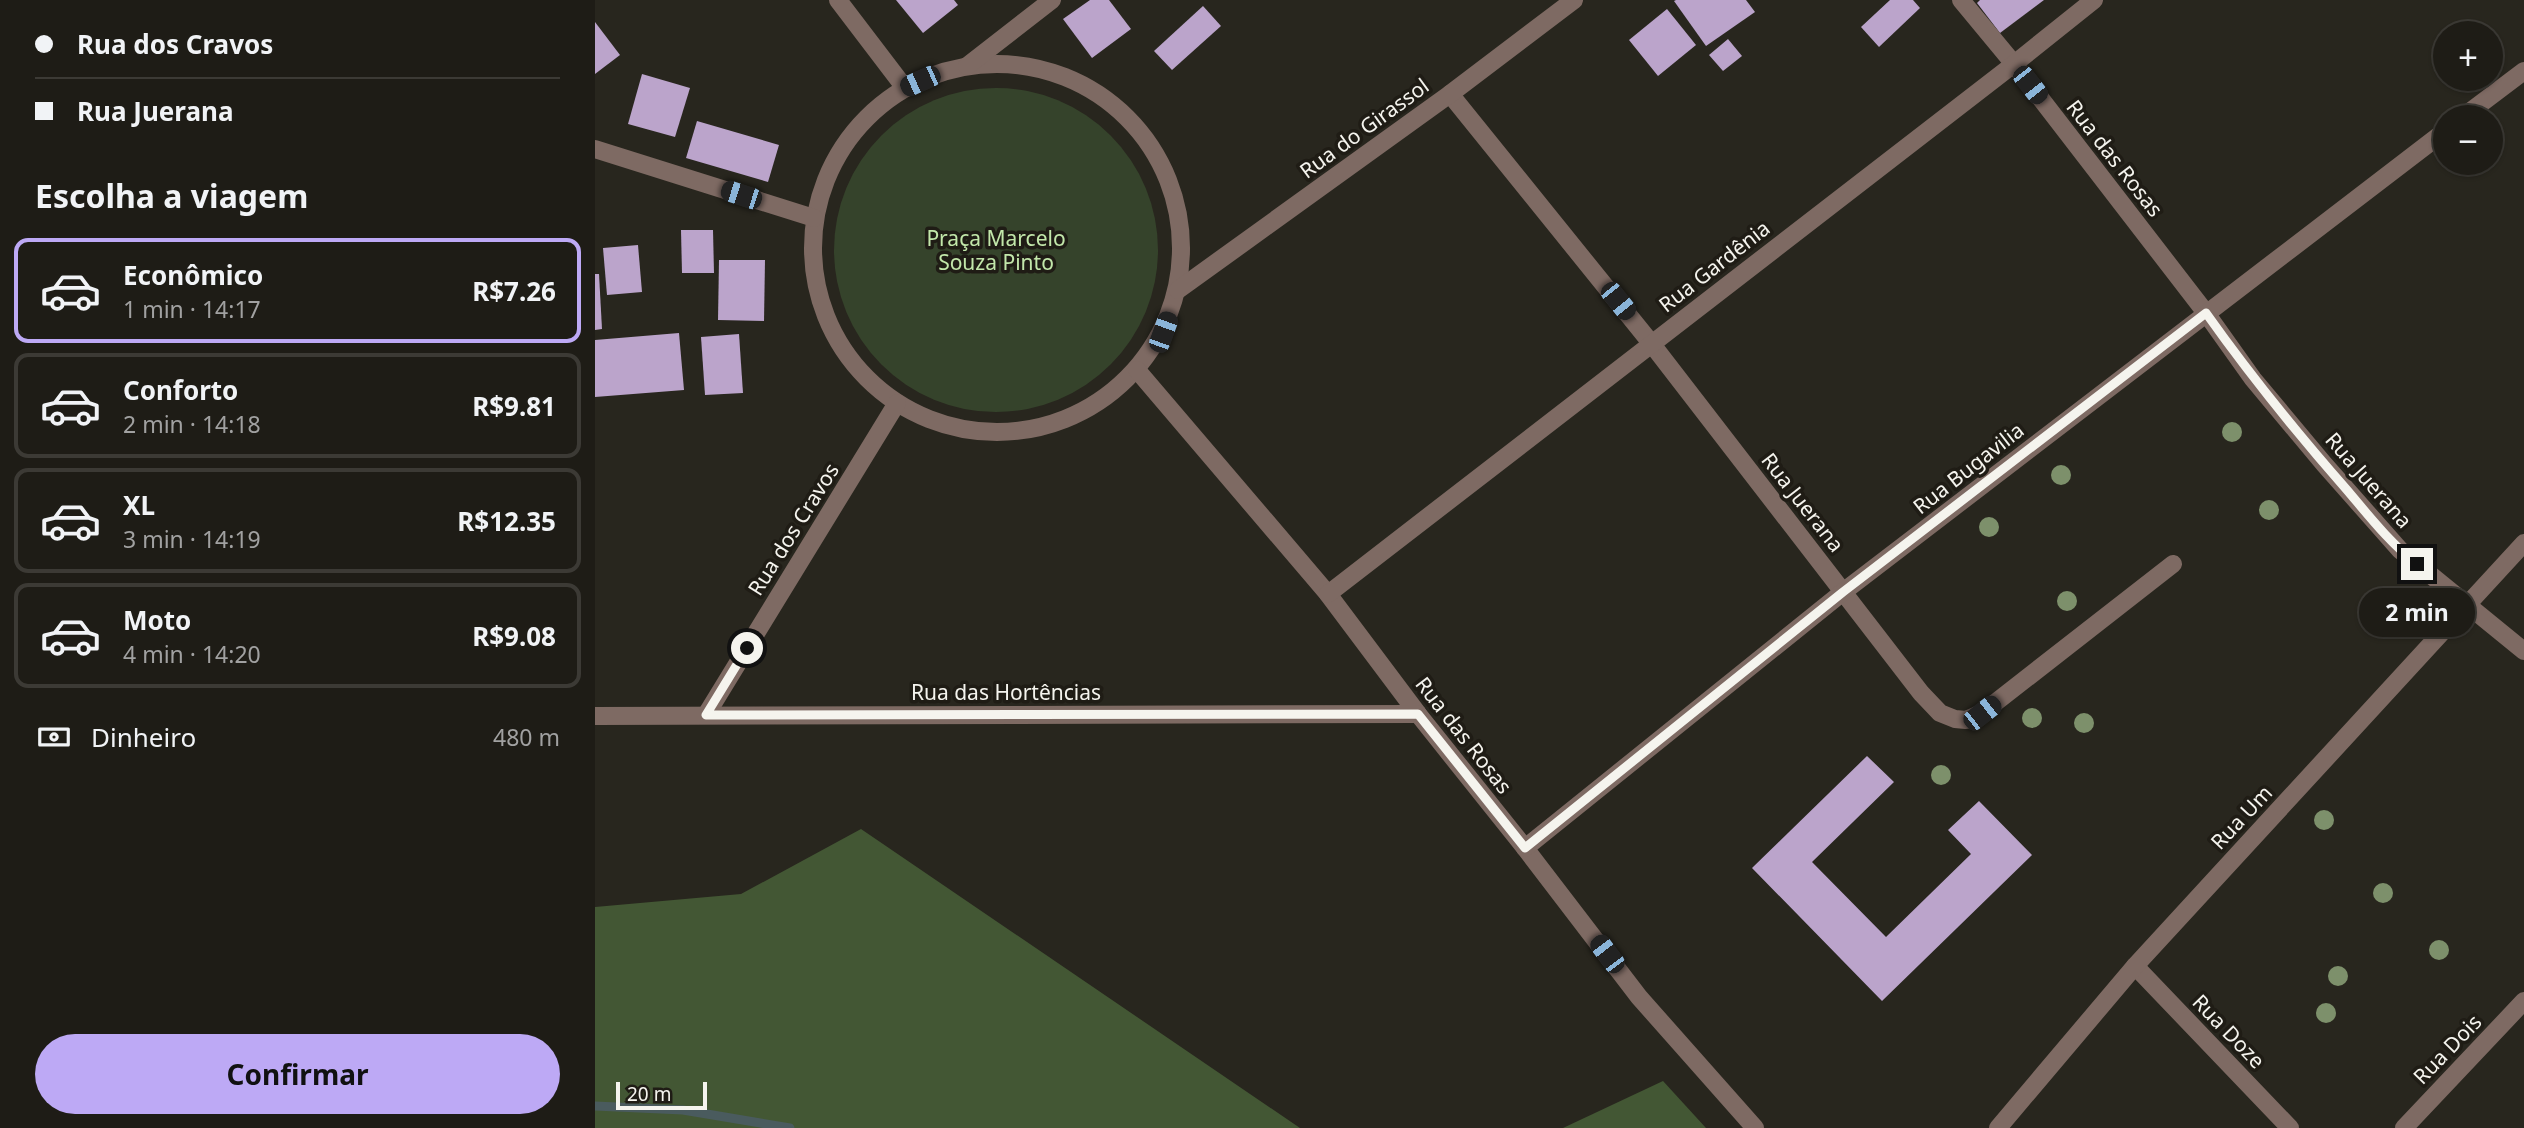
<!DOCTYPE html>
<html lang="pt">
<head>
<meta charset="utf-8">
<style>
  body { margin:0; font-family:"Noto Sans",sans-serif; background:#26251f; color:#f1f3f6; height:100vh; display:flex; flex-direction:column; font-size:26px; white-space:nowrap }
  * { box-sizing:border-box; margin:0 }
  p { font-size:23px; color:#a1a1a1 }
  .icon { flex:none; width:38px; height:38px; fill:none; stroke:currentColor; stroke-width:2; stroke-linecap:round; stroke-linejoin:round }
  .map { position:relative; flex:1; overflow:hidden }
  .sheet { display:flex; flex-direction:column; background:#1e1c16; width:595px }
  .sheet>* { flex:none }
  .banner { display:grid; align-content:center; height:154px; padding:0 35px; background:#1e1c16 }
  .controls { position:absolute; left:1838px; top:21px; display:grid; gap:14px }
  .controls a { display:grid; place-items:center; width:70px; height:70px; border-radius:50%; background:#1e1c16; box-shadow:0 2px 5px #0004,0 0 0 2px #3c3a35; font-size:35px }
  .scale { position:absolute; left:21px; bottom:18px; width:91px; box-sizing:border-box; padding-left:7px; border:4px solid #f5f4ee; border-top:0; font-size:19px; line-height:24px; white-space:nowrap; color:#f5f4ee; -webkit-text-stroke:5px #1f1c15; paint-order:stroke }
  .end { position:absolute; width:32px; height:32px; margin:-16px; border:9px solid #f5f4ee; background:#111; box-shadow:0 0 0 4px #111 }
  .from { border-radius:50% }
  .bubble { position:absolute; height:49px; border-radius:24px; background:#1e1c16; box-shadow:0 2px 5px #0004,0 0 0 2px #3c3a35; font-size:23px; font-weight:700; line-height:49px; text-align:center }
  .car { position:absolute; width:21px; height:42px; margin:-21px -10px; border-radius:9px; box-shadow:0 0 5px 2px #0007; background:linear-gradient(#222 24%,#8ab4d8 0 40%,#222 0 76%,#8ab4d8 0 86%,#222 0) }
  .banner b { display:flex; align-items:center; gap:24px; height:66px; font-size:26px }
  .banner b+b { border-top:2px solid #3c3a35 }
  .banner i { width:18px; height:18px; background:#f1f3f6 }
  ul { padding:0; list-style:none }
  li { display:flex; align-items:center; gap:21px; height:105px; margin:0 14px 10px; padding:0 21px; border:4px solid #3c3a35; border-radius:14px }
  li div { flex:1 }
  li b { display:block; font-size:26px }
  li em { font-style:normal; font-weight:700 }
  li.active { border-color:#bda9f5 }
  li>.icon { width:63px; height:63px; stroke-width:1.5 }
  h2 { padding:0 35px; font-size:32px; line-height:84px }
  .pay { display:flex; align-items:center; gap:18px; height:77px; padding:0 35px; font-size:26px }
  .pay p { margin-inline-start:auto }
  .action { display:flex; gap:14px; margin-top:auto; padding:14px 35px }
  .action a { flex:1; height:80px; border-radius:42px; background:#bda9f5; color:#111; font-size:28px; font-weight:700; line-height:80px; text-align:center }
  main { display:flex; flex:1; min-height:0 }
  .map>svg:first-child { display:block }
</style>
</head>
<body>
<main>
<section class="sheet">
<div class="banner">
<b><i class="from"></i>Rua dos Cravos</b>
<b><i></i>Rua Juerana</b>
</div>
<h2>Escolha a viagem</h2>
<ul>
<li class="active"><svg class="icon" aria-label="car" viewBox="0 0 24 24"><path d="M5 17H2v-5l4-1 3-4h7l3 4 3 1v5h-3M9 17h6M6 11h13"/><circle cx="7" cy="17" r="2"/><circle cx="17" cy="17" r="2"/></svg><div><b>Econômico</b><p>1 min · 14:17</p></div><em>R$7.26</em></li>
<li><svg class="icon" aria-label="car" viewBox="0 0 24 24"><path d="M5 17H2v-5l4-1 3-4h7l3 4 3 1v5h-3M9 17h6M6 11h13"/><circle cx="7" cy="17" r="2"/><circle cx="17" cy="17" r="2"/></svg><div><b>Conforto</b><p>2 min · 14:18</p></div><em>R$9.81</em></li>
<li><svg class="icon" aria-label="car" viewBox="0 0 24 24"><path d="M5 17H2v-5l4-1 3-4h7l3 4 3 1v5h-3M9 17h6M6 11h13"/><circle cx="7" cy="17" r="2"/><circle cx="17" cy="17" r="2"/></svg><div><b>XL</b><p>3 min · 14:19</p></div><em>R$12.35</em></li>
<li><svg class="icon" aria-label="car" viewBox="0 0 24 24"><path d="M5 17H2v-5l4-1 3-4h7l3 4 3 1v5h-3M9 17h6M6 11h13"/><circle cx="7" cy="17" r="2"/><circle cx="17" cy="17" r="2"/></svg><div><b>Moto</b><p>4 min · 14:20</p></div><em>R$9.08</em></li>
</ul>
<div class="pay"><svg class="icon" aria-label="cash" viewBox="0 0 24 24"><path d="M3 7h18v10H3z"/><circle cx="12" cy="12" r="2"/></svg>Dinheiro<p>480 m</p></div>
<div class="action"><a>Confirmar</a></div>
</section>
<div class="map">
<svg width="1929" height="1128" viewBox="0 0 1929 1128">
  <rect width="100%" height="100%" fill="#28261e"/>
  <circle fill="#35432b" cx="401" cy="250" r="162"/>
  <g fill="#435734">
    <polygon points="266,829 705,1128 0,1128 0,907 146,894"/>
    <polygon points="1068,1081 1111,1128 968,1128"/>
  </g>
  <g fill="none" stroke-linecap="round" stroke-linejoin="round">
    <polyline stroke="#4a5b5e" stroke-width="9" points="0,1106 88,1110 195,1128"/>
  </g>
  <g fill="#bba4cb">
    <polygon points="301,0 359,0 363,5 328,33"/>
    <polygon points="495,0 514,0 536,29 497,58 468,19"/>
    <polygon points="1081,0 1151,0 1160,12 1111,46 1079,1"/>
    <polygon points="1295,0 1318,0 1325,8 1284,47 1266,27"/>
    <polygon points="1385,0 1449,0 1405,33 1382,3"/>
    <polygon points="608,6 626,26 577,70 559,51"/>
    <polygon points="1072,9 1101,45 1063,76 1034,40"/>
    <polygon points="0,22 25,55 0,74"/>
    <polygon points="1133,39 1147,56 1128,71 1114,55"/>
    <polygon points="47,74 95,88 80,137 33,124"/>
    <polygon points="102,121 184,145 173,182 91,158"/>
    <polygon points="86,230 118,230 119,273 87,273"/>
    <polygon points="43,245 47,292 12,295 8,248"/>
    <polygon points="124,260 170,260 169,321 123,320"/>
    <polygon points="0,274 4,274 7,329 0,330"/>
    <polygon points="84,333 89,390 0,397 0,340"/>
    <polygon points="144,334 148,393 110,395 106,337"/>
    <polygon points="1272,756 1299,782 1217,862 1291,937 1376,854 1353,830 1384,801 1437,855 1287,1001 1157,868"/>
  </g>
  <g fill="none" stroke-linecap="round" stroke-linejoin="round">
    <g stroke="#7e6a63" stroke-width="18">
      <polyline points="243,0 310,88"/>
      <polyline points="1366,0 1419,64 1611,313 1658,379 1729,464 1805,550 1929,651"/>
      <circle cx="402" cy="248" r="184"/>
      <polyline points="372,66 457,0"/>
      <polyline points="855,94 1056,343 1326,693 1345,713 1360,719 1371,720 1387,713 1578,564"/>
      <polyline points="1868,117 1929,71"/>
      <polyline points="0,149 219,218"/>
      <polyline points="583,290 855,94 979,0"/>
      <polyline points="542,370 733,594 823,714 930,848 1044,997 1160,1128"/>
      <polyline points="733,594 1419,64 1499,0"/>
      <polyline points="111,715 302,403"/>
      <polyline points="0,716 823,714"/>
      <polyline points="930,848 1248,592 1850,131"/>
      <polyline points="1540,966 1695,1128"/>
      <polyline points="1403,1128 1540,966 1929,543"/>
      <polyline points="1809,1128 1929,1001"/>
    </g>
  </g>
  <g fill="#7d906b">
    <circle cx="1637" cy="432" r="10"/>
    <circle cx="1466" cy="475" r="10"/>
    <circle cx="1674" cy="510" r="10"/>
    <circle cx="1394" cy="527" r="10"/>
    <circle cx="1472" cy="601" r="10"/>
    <circle cx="1437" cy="718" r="10"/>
    <circle cx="1489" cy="723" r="10"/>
    <circle cx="1346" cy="775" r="10"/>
    <circle cx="1729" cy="820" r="10"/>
    <circle cx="1788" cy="893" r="10"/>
    <circle cx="1844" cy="950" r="10"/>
    <circle cx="1743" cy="976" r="10"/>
    <circle cx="1731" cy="1013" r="10"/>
  </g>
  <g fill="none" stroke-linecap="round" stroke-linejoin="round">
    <path stroke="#f5f4ee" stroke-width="9" d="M 152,648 L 111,715 L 823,714 L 930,848 L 1248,592 L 1611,313 C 1655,375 1702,433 1752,490 C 1774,516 1795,543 1822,564"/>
  </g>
  <g text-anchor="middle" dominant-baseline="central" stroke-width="7" stroke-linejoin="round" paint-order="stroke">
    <g font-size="21" fill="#f5f4ee" stroke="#1f1c15">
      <text transform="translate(769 128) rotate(-36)">Rua do Girassol</text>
      <text transform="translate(1520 158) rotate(52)">Rua das Rosas</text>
      <text transform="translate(1119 266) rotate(-38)">Rua Gardênia</text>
      <text transform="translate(1373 468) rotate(-38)">Rua Bugavilia</text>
      <text transform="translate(1774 480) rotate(49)">Rua Juerana</text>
      <text transform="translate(1208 502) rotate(52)">Rua Juerana</text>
      <text transform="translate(198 529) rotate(-58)">Rua dos Cravos</text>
      <text x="411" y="692">Rua das Hortências</text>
      <text transform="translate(869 735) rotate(52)">Rua das Rosas</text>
      <text transform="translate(1646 817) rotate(-47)">Rua Um</text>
      <text transform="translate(1634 1031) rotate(46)">Rua Doze</text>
      <text transform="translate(1852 1049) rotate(-46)">Rua Dois</text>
    </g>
    <g font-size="21" fill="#c2e7aa" stroke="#1f1c15">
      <text x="401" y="238">Praça Marcelo<tspan x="401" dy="24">Souza Pinto</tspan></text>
    </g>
  </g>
</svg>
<div class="controls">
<a>+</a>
<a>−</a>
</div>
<div class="scale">20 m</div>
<i class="end from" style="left:152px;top:648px"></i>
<i class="end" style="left:1822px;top:564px"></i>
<div class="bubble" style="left:1764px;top:588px;width:116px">2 min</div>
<i class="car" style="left:325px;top:81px;rotate:246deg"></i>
<i class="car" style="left:1435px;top:85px;rotate:142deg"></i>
<i class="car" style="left:146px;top:195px;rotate:288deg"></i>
<i class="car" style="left:1023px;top:301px;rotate:141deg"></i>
<i class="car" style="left:568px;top:332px;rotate:20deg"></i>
<i class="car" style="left:1387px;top:713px;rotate:52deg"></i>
<i class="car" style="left:1012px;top:954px;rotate:323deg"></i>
</div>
</main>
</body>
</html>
